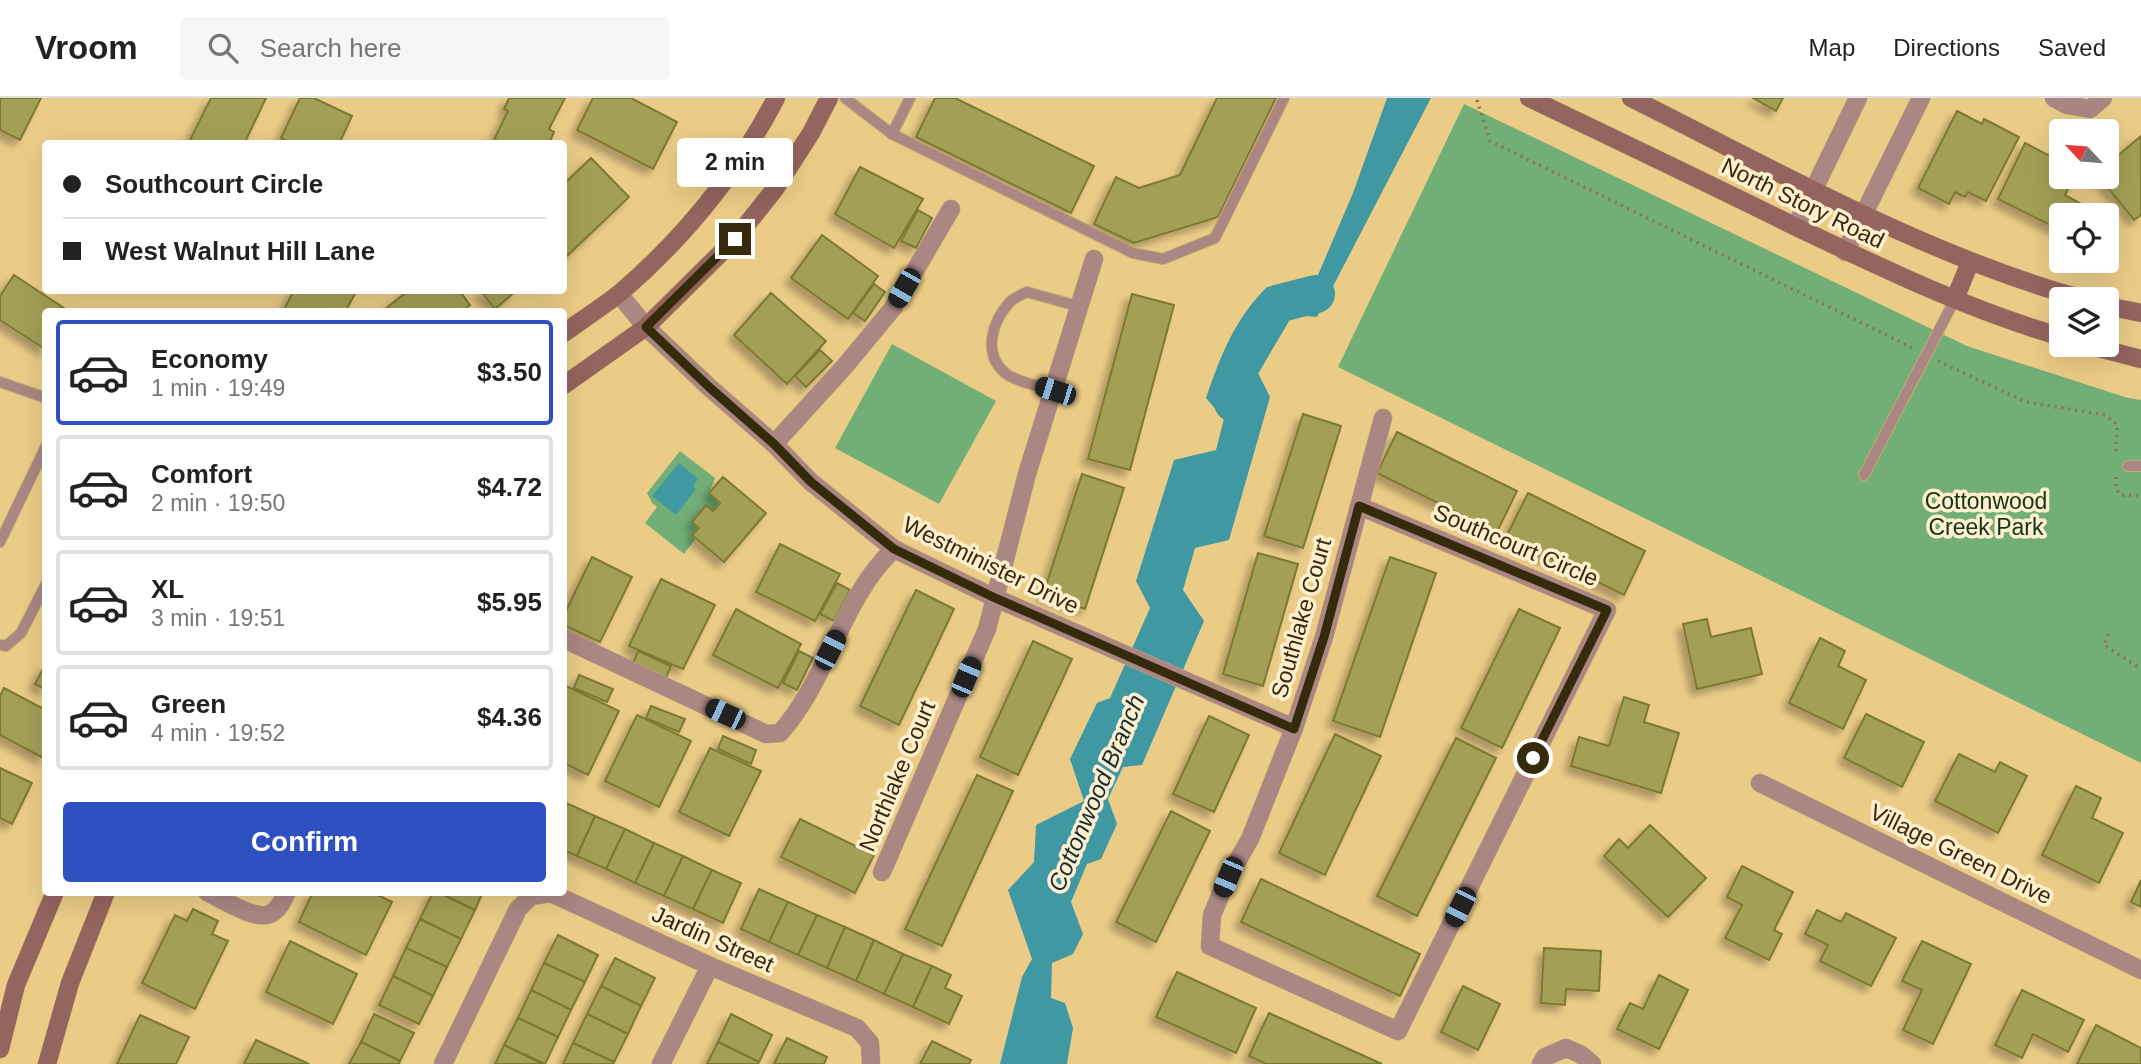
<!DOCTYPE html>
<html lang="en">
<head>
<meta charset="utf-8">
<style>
  body { margin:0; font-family:Helvetica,sans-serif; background:#f6f6f6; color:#222; height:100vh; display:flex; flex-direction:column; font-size:26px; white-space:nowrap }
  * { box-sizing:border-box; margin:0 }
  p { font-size:23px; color:#767676 }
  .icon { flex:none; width:38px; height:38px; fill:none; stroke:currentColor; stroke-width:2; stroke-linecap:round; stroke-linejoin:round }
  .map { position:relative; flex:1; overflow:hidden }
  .drawer { position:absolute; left:42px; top:210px; width:525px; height:588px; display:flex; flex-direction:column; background:#fff; border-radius:7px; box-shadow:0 7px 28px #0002 }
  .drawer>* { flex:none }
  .hud { position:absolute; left:42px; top:42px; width:525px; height:154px; border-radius:7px; box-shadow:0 7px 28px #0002; display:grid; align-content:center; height:154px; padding:0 21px; background:#fff }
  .needle { width:46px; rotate:296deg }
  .controls { position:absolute; left:2049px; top:21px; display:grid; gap:14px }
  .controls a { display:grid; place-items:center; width:70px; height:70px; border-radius:7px; background:#fff; box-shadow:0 7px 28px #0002; font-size:35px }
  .end { position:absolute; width:32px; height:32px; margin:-16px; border:9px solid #362a0d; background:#fff; box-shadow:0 0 0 4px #fff }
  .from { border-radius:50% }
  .bubble { position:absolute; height:49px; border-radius:7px; background:#fff; box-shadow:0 7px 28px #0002; font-size:23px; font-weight:600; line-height:49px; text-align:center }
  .car { position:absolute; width:21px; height:42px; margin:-21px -10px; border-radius:9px; box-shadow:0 0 5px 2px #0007; background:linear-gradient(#222 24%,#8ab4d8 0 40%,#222 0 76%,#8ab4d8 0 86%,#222 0) }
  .hud b { display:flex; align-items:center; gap:24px; height:66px; font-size:26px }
  .hud b+b { border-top:2px solid #e0e0e0 }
  .hud i { width:18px; height:18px; background:#222 }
  ul { padding:12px 0 0; list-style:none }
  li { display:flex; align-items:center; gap:21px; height:105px; margin:0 14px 10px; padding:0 7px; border:4px solid #e0e0e0; border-radius:7px }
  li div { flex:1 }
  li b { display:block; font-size:26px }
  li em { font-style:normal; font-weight:600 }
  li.current { border-color:#2e50c0 }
  li>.icon { width:63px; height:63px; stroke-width:1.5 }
  .button { display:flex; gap:14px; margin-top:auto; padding:14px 21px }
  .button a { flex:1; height:80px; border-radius:7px; background:#2e50c0; color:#fff; font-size:28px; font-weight:600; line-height:80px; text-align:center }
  header { display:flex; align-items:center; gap:42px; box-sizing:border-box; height:98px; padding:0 35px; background:#fff; border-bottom:2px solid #e0e0e0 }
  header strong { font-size:33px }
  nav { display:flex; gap:38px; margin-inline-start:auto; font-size:24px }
  .search { width:490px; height:63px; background:#f6f6f6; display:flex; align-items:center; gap:18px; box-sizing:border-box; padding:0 24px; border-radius:7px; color:#767676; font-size:26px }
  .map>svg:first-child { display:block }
</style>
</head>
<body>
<header>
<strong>Vroom</strong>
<div class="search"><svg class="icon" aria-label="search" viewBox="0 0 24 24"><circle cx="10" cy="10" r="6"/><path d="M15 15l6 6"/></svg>Search here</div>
<nav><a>Map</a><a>Directions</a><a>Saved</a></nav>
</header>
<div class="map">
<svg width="2141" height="966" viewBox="0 0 2141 966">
  <defs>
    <filter id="shadow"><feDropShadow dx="-6" dy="6" stdDeviation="3.5" flood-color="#0004"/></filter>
  </defs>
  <rect width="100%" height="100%" fill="#ebcc87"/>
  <g fill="#71af77">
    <polygon points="1464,6 1967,248 2128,300 2141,302 2141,665 1338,269"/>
    <polygon points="892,246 996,303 939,406 835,350"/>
    <polygon points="680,353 715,380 709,395 720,405 713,413 706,407 692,424 699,430 693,437 697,439 684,456 645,425 657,409 652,405 647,395"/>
  </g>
  <g fill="#4098a3">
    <path d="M 1387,0 L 1431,0 L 1317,219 L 1281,216 L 1252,221 L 1246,251 L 1270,299 L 1229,442 L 1195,450 L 1183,492 L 1204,523 L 1142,667 L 1123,669 L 1108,701 L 1117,726 L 1101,761 L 1087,766 L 1071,804 L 1083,836 L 1073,856 L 1052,865 L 1051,900 L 1065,905 L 1073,930 L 1067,966 L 1000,966 L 1022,879 L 1032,861 L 1008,792 L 1034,764 L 1036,727 L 1084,703 L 1070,661 L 1097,605 L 1110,600 L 1150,510 L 1136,483 L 1174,362 L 1216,352 L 1224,321 L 1206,300 C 1220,259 1235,220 1267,189 L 1288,199 L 1305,193 L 1318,177 L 1353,95 Z"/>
    <polygon points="679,365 698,381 693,388 696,391 676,417 652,398"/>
  </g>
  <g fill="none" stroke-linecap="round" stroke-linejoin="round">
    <polyline stroke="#4098a3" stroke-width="38" points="1233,305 1237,274 1277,206 1316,196"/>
  </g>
  <g fill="#a39f57" stroke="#7d7931" stroke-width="2" filter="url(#shadow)">
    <polygon points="0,0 41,0 20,42 0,32"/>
    <polygon points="211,0 266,0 244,46 188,46"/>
    <polygon points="300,0 314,0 352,18 339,46 293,46 281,40"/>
    <polygon points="509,0 565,0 549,31 554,34 549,46 492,46 508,13 504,11"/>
    <polygon points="593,0 631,0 677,24 653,71 577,32"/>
    <polygon points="935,0 955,0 1094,68 1071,115 916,39"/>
    <polygon points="1217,0 1276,0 1218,119 1134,145 1094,126 1116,79 1139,90 1180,77"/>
    <polygon points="1753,0 1783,0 1776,13"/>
    <polygon points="1957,13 1982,26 1984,21 2019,39 1986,103 1968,94 1965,99 1955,94 1949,106 1918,90"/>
    <polygon points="2141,38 2141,117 2134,122 2099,79 2107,79 2107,67"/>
    <polygon points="2025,45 2062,64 2062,79 2074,79 2065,97 2083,107 2078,117 2062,117 2062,133 1998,101"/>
    <polygon points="591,60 629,99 566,159 564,156 564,86"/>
    <polygon points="860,69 923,101 894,150 835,116"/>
    <polygon points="918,112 932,120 916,150 901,143"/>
    <polygon points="822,137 878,178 848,221 791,180"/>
    <polygon points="14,177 70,214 46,214 46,252 0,222 0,198"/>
    <polygon points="874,186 885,194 865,223 853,215"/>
    <polygon points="294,192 299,193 357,192 345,214 283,214"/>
    <polygon points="409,192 459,192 470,207 461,214 385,214 384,212"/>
    <polygon points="480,192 517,192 495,211"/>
    <polygon points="771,195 826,243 787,286 734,237"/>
    <polygon points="1132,196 1174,207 1130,372 1088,361"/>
    <polygon points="820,252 832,263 806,289 795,278"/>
    <polygon points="1303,316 1341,328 1303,450 1264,438"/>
    <polygon points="1397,334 1517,393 1497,434 1377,375"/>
    <polygon points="1082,376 1124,390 1085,511 1043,497"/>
    <polygon points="723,379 766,415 724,464 692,437 699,430 692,424 706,407 713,413 720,405 709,395"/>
    <polygon points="1528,395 1645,453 1624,497 1506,439"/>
    <polygon points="780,446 840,476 815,523 756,494"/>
    <polygon points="1258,455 1298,466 1263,588 1223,576"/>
    <polygon points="592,459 632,479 600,544 564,527 564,517"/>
    <polygon points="1390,459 1436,475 1380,639 1333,623"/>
    <polygon points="661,481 715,507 683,571 629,548"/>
    <polygon points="837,485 850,492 834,523 820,516"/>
    <polygon points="916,492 954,511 899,627 860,608"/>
    <polygon points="736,511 801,546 778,590 713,557"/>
    <polygon points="1519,511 1560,530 1502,650 1461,630"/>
    <polygon points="1707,521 1711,539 1751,530 1762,576 1697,591 1683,526"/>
    <polygon points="1820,540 1845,553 1838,568 1866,582 1843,631 1789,605"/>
    <polygon points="1033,543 1072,561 1018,677 980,659"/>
    <polygon points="638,553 671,568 665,582 632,568"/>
    <polygon points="799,553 813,560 797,592 783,585"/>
    <polygon points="46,565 46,592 35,586"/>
    <polygon points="579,577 613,591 607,604 574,590"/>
    <polygon points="564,587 619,613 588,677 564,665"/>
    <polygon points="4,590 46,612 45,661 0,637 0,598"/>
    <polygon points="1624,599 1649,607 1644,624 1679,635 1661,695 1571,668 1579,639 1609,648"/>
    <polygon points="651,608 685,621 679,634 646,620"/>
    <polygon points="1866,616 1924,644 1902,689 1844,660"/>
    <polygon points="637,617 691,643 659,709 605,683"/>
    <polygon points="1209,618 1249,637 1214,714 1173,696"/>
    <polygon points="1335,636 1381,658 1325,777 1279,755"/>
    <polygon points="723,638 756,652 751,666 718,651"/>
    <polygon points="1456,640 1496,660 1417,818 1377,798"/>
    <polygon points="710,650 761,673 729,738 679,714"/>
    <polygon points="1959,656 1995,674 2000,664 2027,678 1998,735 1935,703"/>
    <polygon points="0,670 32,685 12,726 0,720"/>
    <polygon points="977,677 1013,693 942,848 905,831"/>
    <polygon points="2076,688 2101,700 2092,720 2123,735 2099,785 2042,757"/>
    <polygon points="566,705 595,718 577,758 564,752 564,711"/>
    <polygon points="1171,713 1210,733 1156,844 1116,824"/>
    <polygon points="595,718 625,731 606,771 577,758"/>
    <polygon points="800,721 874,757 855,795 781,759"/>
    <polygon points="1650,727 1706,780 1668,819 1604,758 1619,741 1628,750"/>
    <polygon points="625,731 654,745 635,785 606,771"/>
    <polygon points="654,745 683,758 664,798 635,785"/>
    <polygon points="683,758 712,772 693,811 664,798"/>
    <polygon points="1742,768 1793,794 1774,832 1782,836 1769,862 1725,840 1742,807 1727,799"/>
    <polygon points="712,772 741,785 723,825 693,811"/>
    <polygon points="1261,781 1420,856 1400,898 1241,824"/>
    <polygon points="2141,782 2141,809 2131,804"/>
    <polygon points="759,791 788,804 769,844 741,831"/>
    <polygon points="313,794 372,794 392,804 366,857 299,824"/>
    <polygon points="433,794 438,794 475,812 461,841 420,821"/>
    <polygon points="438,794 483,794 475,812"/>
    <polygon points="788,804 817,817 798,857 769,844"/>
    <polygon points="193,811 218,823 212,836 228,843 195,911 142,885 175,817 187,823"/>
    <polygon points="1817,812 1841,824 1846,815 1896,840 1871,888 1820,863 1828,847 1805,836"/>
    <polygon points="817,817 845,829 827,870 798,857"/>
    <polygon points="420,821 461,841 447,869 406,850"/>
    <polygon points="845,829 874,842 856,883 827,870"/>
    <polygon points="558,837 598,857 585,884 544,865"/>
    <polygon points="874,842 903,856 884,896 856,883"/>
    <polygon points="290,843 357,876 333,926 266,894"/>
    <polygon points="1922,843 1971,866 1933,946 1903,932 1922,892 1902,883"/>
    <polygon points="406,850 447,869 433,898 393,878"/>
    <polygon points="1544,850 1601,853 1599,893 1566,891 1565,907 1541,905"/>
    <polygon points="903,856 932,868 913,909 884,896"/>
    <polygon points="615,860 655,880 641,908 601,888"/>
    <polygon points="544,865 585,884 571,912 531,892"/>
    <polygon points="932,868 951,877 945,890 962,898 949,926 913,909"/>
    <polygon points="1177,874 1256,910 1236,955 1156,919"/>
    <polygon points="1659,877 1688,892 1659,951 1617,931 1630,905 1643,911"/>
    <polygon points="393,878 433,898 419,926 379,907"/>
    <polygon points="601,888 641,908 628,936 587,916"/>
    <polygon points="1463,888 1500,906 1478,952 1441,934"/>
    <polygon points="531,892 571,912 558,939 518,920"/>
    <polygon points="2022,892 2084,922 2068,954 2033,936 2022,960 1995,947"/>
    <polygon points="1269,915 1382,966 1266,966 1249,958"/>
    <polygon points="374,916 414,935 400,963 361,944"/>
    <polygon points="587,916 628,936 614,964 573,945"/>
    <polygon points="731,916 772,937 759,964 718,944"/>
    <polygon points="140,917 189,939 176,966 117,966"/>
    <polygon points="518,920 558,939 545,966 504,947"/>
    <polygon points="2096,927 2141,950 2141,966 2077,966"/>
    <polygon points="787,940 827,959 824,966 774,966"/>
    <polygon points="256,942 309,966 244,966"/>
    <polygon points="932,943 971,962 969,966 920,966"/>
    <polygon points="361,944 400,963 399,966 349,966"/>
    <polygon points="718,944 759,964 758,966 707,966"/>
    <polygon points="573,945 614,964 613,966 563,966"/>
    <polygon points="504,947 543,966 495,966"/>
  </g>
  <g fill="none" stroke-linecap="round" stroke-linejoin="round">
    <g stroke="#c7ac6f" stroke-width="12">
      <g id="lane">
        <polyline points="845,0 892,36 1133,155 1163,161 1215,140 1284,0"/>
        <polyline points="892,36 910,0"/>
        <polyline points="0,284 46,300"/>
        <path d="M 1055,293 C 1042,289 1013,283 1004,274 C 983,255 992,224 1009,205 C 1013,200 1021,197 1027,194 L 1081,209"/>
        <polyline points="2128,368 2141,368"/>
        <polyline points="1864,377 1955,201"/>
        <polyline points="0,444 46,348"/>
        <polyline points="0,547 6,548 21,535 46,486"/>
      </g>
    </g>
    <g stroke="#c7ac6f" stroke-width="19">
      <g id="street">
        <polyline points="2054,0 2067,7 2090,11 2103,0"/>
        <polyline points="1796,128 1858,0"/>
        <polyline points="1845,154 1921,0"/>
        <polyline points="619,196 646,229 709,289 774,346 811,384 894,451 993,499 1294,630"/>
        <polyline points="774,346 845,268 893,210 951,111"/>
        <polyline points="1359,408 1607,512 1398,933 1210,848 1212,817 1228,779 1250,741 1294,630 1324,539 1383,320"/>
        <path d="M 564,541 L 766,636 L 780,635 C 828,582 841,500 894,451"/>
        <polyline points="1760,685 2141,872"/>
        <polyline points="882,774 987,531 1027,376 1094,161"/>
        <path d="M 207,794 C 222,801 255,823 270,816 C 279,812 283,802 287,794"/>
        <polyline points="443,966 518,811 531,798 551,795 710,868 857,930 870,945 871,966"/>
        <polyline points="661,966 710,868"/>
        <polyline points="1541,966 1545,959 1566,950 1580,956 1592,966"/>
      </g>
    </g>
    <g stroke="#c7ac6f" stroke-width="19">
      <g id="secondary">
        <path d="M 1529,0 C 1617,42 1705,84 1792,127 C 1880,169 1968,212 2062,239"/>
        <path d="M 1631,0 C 1778,73 1924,157 2083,201"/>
        <polyline points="1955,201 1970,164"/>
        <polyline points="2107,208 2141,215"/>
        <path d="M 564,235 C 582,222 602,209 620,195 C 684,140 737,75 776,0"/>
        <polyline points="2087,247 2141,261"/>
        <polyline points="564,287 646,229 735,141 775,91 811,35 829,0"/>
        <polyline points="0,951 16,887 55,794"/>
        <polyline points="47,966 70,885 106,794"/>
      </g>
    </g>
    <g stroke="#897545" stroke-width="3.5" stroke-dasharray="2 5" stroke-linecap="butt">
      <polyline points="1477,2 1490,43 1913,250"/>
      <polyline points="1938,263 2026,304 2105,317 2117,326 2116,358"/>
      <polyline points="2116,379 2116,390 2120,397 2141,398"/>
      <polyline points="2108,536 2104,547 2141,571"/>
    </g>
    <use href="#lane" stroke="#aa8783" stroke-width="10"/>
    <use href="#street" stroke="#aa8783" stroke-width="18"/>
    <use href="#secondary" stroke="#94645f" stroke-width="18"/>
  </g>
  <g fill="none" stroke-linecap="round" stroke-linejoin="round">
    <polyline stroke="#362a0d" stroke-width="9" points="735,141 646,229 709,289 774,346 811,384 894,451 993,499 1294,631 1324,539 1359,408 1607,512 1533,660"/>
  </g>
  <g text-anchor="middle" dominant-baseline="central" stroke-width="7" stroke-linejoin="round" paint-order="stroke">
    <g font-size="23" fill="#362a0d" stroke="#ffefce">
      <text transform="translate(1803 105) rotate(26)">North Story Road</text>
      <text transform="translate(1516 447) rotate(23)">Southcourt Circle</text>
      <text transform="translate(991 467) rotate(26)">Westminister Drive</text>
      <text transform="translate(1301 520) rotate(-74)">Southlake Court</text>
      <text transform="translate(897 678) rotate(-67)">Northlake Court</text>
      <text transform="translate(1961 756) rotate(26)">Village Green Drive</text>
      <text transform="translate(713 841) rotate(24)">Jardin Street</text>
    </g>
    <g font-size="23" fill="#123617" stroke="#ffefce">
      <text x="1986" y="403">Cottonwood<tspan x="1986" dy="26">Creek Park</tspan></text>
    </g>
    <g font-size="24" font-style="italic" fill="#122e31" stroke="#ffefce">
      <text transform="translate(1096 695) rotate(-67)">Cottonwood Branch</text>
    </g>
  </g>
</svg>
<div class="controls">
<a><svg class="needle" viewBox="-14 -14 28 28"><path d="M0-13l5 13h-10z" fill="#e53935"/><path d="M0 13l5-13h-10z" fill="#767676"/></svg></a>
<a><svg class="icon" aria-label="locate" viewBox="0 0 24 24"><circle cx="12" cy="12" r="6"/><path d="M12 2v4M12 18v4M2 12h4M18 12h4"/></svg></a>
<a><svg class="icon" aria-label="layers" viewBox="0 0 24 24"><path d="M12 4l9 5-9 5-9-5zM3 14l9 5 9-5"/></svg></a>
</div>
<i class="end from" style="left:1533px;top:660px"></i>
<i class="end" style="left:735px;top:141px"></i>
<div class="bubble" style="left:677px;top:40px;width:116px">2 min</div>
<i class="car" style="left:904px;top:190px;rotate:210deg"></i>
<i class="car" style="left:1055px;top:293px;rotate:288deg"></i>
<i class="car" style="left:830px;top:552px;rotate:27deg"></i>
<i class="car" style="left:966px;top:579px;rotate:23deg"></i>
<i class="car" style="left:725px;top:616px;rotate:295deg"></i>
<i class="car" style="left:1228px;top:779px;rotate:203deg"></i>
<i class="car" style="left:1460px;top:809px;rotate:207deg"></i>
<div class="hud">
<b><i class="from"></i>Southcourt Circle</b>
<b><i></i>West Walnut Hill Lane</b>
</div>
<section class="drawer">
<ul>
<li class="current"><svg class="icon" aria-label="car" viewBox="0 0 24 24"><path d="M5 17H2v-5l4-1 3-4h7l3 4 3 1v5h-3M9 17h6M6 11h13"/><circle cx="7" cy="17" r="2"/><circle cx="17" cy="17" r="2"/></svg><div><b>Economy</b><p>1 min · 19:49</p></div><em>$3.50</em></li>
<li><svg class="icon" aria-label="car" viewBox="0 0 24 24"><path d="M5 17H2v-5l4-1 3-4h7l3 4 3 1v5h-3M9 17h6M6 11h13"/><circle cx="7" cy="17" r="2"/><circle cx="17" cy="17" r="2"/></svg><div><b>Comfort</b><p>2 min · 19:50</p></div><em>$4.72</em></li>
<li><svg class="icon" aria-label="car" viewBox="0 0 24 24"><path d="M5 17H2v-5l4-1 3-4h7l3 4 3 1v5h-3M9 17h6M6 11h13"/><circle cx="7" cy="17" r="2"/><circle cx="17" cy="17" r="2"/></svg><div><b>XL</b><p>3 min · 19:51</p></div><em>$5.95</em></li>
<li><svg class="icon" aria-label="car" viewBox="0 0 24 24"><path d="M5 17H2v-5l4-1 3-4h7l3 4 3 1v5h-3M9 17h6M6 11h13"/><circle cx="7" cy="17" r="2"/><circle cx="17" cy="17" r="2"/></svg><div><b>Green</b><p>4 min · 19:52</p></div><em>$4.36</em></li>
</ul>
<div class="button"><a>Confirm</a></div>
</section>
</div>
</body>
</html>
